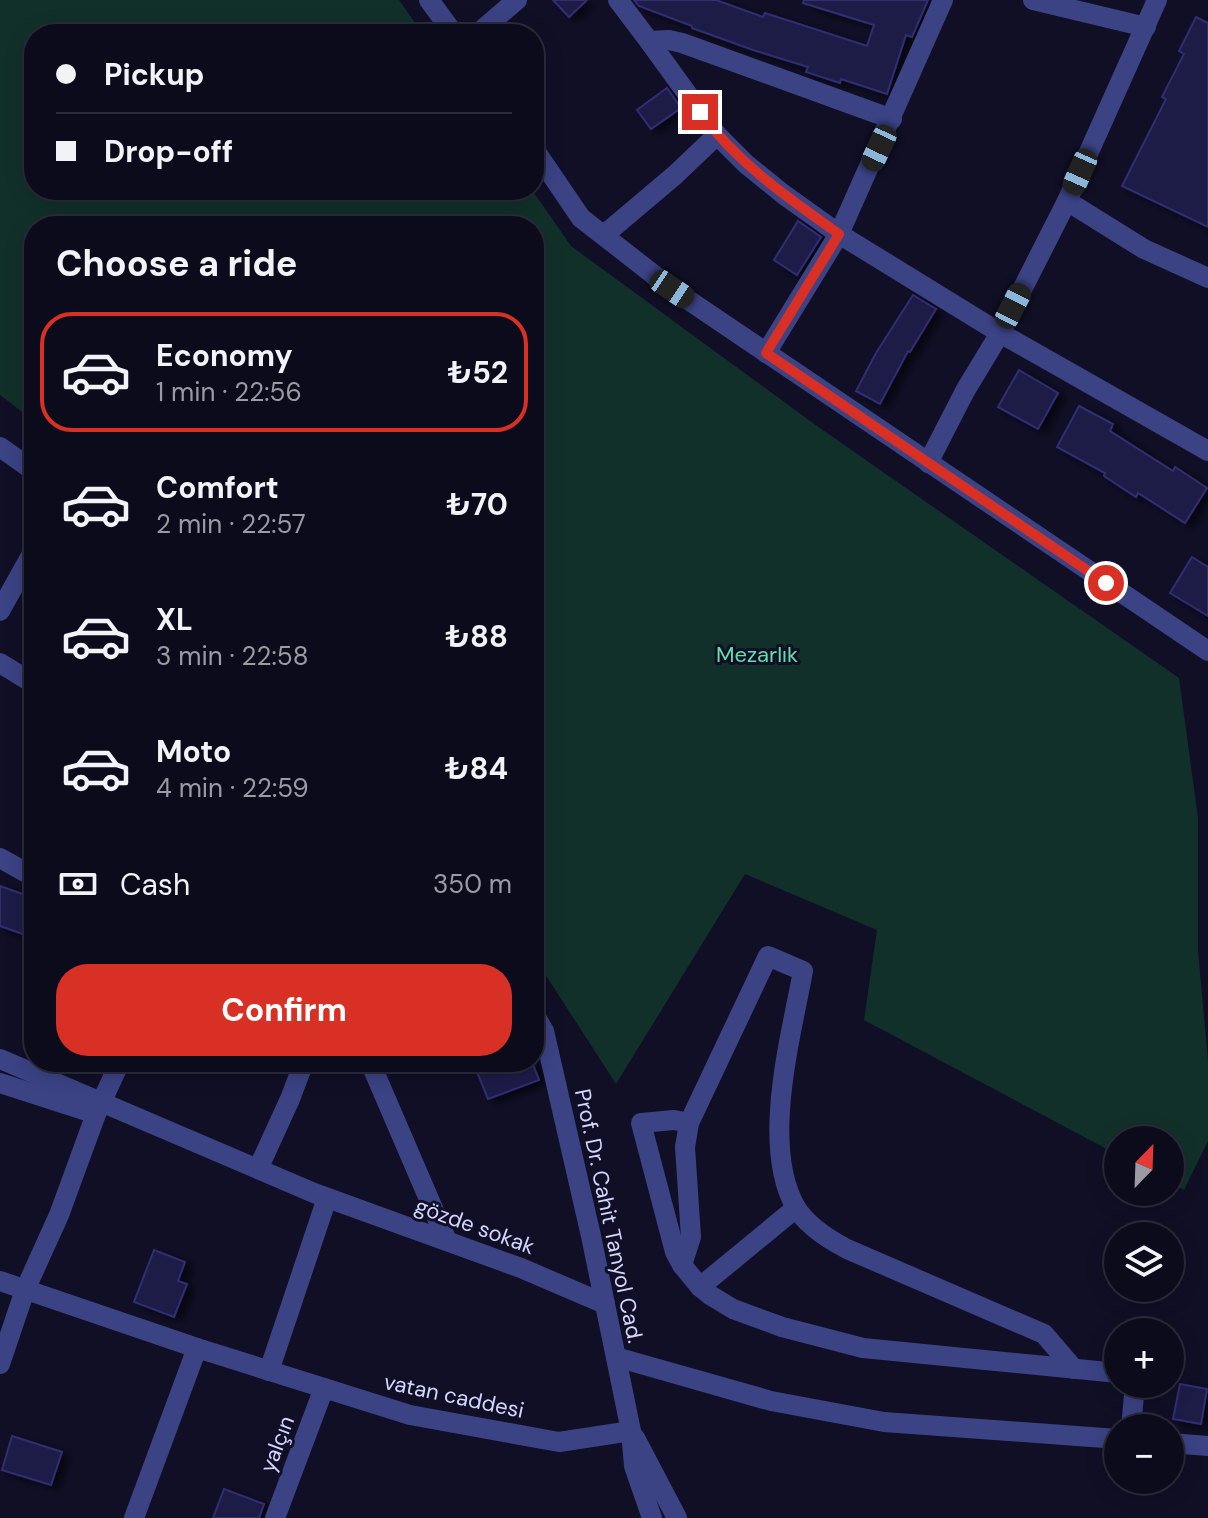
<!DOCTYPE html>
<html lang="en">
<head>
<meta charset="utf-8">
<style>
  body { margin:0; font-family:"DM Sans",sans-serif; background:#1a1929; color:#f1f3f6; height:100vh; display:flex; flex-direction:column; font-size:30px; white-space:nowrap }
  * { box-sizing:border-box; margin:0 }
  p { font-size:26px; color:#9a9ba3 }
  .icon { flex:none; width:44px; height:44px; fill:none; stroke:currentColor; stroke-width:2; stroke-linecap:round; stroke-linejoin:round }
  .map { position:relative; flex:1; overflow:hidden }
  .side { position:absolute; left:24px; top:216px; width:520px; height:856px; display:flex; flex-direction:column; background:#0c0b1c; border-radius:32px; box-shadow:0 4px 20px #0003,0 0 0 2px #2c2b3b }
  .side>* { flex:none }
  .top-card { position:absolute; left:24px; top:24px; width:520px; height:176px; border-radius:32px; box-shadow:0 4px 20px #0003,0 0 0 2px #2c2b3b; display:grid; align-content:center; height:176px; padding:0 32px; background:#0c0b1c }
  .needle { width:52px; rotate:23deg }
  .buttons { position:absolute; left:1104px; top:1126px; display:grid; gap:16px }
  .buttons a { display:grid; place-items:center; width:80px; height:80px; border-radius:50%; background:#0c0b1c; box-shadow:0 4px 20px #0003,0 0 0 2px #2c2b3b; font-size:40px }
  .end { position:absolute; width:36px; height:36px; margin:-18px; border:10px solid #d93025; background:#fff; box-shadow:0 0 0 4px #fff }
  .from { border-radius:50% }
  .car { position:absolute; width:24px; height:48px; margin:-24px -12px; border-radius:10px; box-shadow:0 0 6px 2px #0007; background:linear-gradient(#222 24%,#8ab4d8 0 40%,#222 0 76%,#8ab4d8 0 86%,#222 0) }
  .top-card b { display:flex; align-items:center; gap:28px; height:76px; font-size:30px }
  .top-card b+b { border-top:2px solid #2c2b3b }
  .top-card i { width:20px; height:20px; background:#f1f3f6 }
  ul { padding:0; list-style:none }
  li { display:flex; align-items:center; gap:24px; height:120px; margin:0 16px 12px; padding:0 16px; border:4px solid transparent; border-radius:32px }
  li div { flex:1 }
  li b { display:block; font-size:30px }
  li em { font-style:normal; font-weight:700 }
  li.current { border-color:#d93025 }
  li>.icon { width:72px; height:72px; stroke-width:1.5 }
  h2 { padding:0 32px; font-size:36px; line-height:96px }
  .pay { display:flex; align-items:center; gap:20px; height:88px; padding:0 32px; font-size:30px }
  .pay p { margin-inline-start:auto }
  .cta { display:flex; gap:16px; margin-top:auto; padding:16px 32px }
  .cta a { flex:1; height:92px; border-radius:32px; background:#d93025; color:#fff; font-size:32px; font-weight:700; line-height:92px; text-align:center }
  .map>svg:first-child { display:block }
</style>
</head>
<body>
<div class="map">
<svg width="1208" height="1518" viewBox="0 0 1208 1518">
  <defs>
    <filter id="shadow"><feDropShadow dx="7" dy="4" stdDeviation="4" flood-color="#0009"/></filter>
  </defs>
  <rect width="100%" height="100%" fill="#100f26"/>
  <polygon fill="#12302a" points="0,0 399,0 423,34 34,34 34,190 532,190 571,246 817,426 1179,678 1198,818 1198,951 1208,1061 1208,1141 1184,1190 1170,1182 1170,1140 1118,1140 1118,1155 864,1020 877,930 745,874 616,1084 534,957 534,226 34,226 34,421 0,395"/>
  <g fill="#1e1b47" stroke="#312d73" stroke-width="2" filter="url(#shadow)">
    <polygon points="553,0 587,0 569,17"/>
    <polygon points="634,0 716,0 763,17 765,13 867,46 874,25 803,3 804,0 928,0 912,37 906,35 887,94 841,79 840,83 806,72 808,67 753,50 692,28 692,26 639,6"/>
    <polygon points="1196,17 1208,23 1208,227 1122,186 1166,99 1162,97 1184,54 1179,51"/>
    <polygon points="667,88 681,108 651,129 637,110"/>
    <polygon points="798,221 821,237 797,275 774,260"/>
    <polygon points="913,295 936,309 910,352 908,351 880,404 856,391 876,353"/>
    <polygon points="1019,370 1058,393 1038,429 998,407"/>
    <polygon points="1079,406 1113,424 1110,431 1173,471 1175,467 1207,488 1185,523 1138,493 1136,497 1104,476 1105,473 1057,447"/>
    <polygon points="1192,557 1208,567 1208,616 1170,593"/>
    <polygon points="0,886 34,898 34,938 0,926"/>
    <polygon points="473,1062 532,1062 539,1080 488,1099"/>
    <polygon points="154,1250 185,1262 178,1281 187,1284 174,1317 134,1302"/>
    <polygon points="1180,1384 1207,1389 1201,1424 1173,1419"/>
    <polygon points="12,1436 62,1452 51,1485 2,1470"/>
    <polygon points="224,1489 264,1504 259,1518 213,1518"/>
  </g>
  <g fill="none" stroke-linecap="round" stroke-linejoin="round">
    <g stroke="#3b4385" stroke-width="20">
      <polyline points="429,0 454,34"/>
      <polyline points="618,0 649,41 717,135 746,164 783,194 839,234 1000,333 1208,451"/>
      <polyline points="1033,0 1146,27"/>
      <polyline points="477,34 517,0"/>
      <polyline points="649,41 669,40 682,43 892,119"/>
      <polyline points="534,149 581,218 672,289 1208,651"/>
      <polyline points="1067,201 1144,249 1208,278"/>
      <polyline points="604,235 675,175 717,135"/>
      <polyline points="766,353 839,234 943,0"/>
      <polyline points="0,447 34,471"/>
      <polyline points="928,463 965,391 1000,333 1067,201 1157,0"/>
      <polyline points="0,611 34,550"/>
      <polyline points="0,663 34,684"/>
      <polyline points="0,858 34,877"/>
      <polyline points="534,1014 544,1031 591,1236 631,1431 634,1466 652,1518"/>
      <polyline points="0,1059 314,1193 521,1268 605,1304"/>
      <polyline points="370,1062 447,1241"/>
      <polyline points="0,1083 96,1114"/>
      <polyline points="689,1123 674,1120 641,1123 675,1252 682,1265 700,1287 710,1295 733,1309 782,1327 863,1348 1118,1373"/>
      <polyline points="258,1169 290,1099 304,1062"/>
      <path d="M 682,1265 L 691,1237 L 685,1147 L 689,1123 L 768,956 L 803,971 C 791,1037 761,1144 795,1206 C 806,1225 828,1239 847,1249 L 1044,1334 L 1074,1369"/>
      <polyline points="0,1281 197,1348 410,1415 559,1442 631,1431"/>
      <polyline points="700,1287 796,1208"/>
      <polyline points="616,1357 771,1401 884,1422 1118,1439"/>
      <polyline points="0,1364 25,1290 59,1215 96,1114 120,1062"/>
      <polyline points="269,1371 327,1198"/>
      <polyline points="1131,1428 1135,1384"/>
      <polyline points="635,1438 677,1518"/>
      <polyline points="1170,1443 1208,1446"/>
      <polyline points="134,1518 197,1348"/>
      <polyline points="275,1518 324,1388"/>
    </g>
  </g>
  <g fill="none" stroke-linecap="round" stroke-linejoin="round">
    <path stroke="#d93025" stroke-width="10" d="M 700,112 C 737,163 788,198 839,234 L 766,353 L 1106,583"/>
  </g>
  <g text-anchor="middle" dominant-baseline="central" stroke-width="6" stroke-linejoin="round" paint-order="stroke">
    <g font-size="22" fill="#60dfac" stroke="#100f26">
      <text x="757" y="654">Mezarlık</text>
    </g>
    <g font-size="22" fill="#d4d6ff" stroke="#100f26">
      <text transform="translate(609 1216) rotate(78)">Prof. Dr. Cahit Tanyol Cad.</text>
      <text transform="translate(475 1226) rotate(20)">gözde sokak</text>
      <text transform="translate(454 1396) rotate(12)">vatan caddesi</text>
      <text transform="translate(277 1444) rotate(-69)">yalçın</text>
    </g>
  </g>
</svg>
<div class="buttons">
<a><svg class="needle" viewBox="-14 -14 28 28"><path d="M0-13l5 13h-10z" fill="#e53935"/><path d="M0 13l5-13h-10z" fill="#9a9ba3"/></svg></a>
<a><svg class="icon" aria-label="layers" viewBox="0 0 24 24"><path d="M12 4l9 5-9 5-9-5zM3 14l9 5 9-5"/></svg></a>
<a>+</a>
<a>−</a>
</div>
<i class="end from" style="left:1106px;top:583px"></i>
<i class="end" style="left:700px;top:112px"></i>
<i class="car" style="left:879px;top:148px;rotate:205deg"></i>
<i class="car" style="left:1080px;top:172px;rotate:204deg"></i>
<i class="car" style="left:672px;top:289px;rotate:124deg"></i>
<i class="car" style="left:1013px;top:306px;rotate:27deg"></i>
<div class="top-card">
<b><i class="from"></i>Pickup</b>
<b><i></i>Drop-off</b>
</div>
<section class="side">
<h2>Choose a ride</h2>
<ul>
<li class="current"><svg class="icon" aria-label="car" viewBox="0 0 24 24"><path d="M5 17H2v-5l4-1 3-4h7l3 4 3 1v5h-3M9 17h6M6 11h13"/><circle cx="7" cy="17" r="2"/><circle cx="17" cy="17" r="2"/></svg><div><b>Economy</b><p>1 min · 22:56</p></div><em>₺52</em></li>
<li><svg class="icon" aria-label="car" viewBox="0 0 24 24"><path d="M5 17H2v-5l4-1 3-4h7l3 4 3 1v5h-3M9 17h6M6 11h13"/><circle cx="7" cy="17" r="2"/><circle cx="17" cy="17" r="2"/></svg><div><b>Comfort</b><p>2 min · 22:57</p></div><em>₺70</em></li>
<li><svg class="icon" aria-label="car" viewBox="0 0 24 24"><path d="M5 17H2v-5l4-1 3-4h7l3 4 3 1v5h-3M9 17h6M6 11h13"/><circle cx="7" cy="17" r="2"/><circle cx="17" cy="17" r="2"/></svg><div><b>XL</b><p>3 min · 22:58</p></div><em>₺88</em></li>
<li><svg class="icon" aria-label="car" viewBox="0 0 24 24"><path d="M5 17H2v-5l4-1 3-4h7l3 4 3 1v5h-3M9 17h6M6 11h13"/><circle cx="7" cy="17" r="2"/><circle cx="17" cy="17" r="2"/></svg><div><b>Moto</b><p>4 min · 22:59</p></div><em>₺84</em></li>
</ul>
<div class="pay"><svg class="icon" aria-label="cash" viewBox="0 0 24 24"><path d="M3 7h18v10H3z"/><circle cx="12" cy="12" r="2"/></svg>Cash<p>350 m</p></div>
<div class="cta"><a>Confirm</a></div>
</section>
</div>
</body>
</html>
